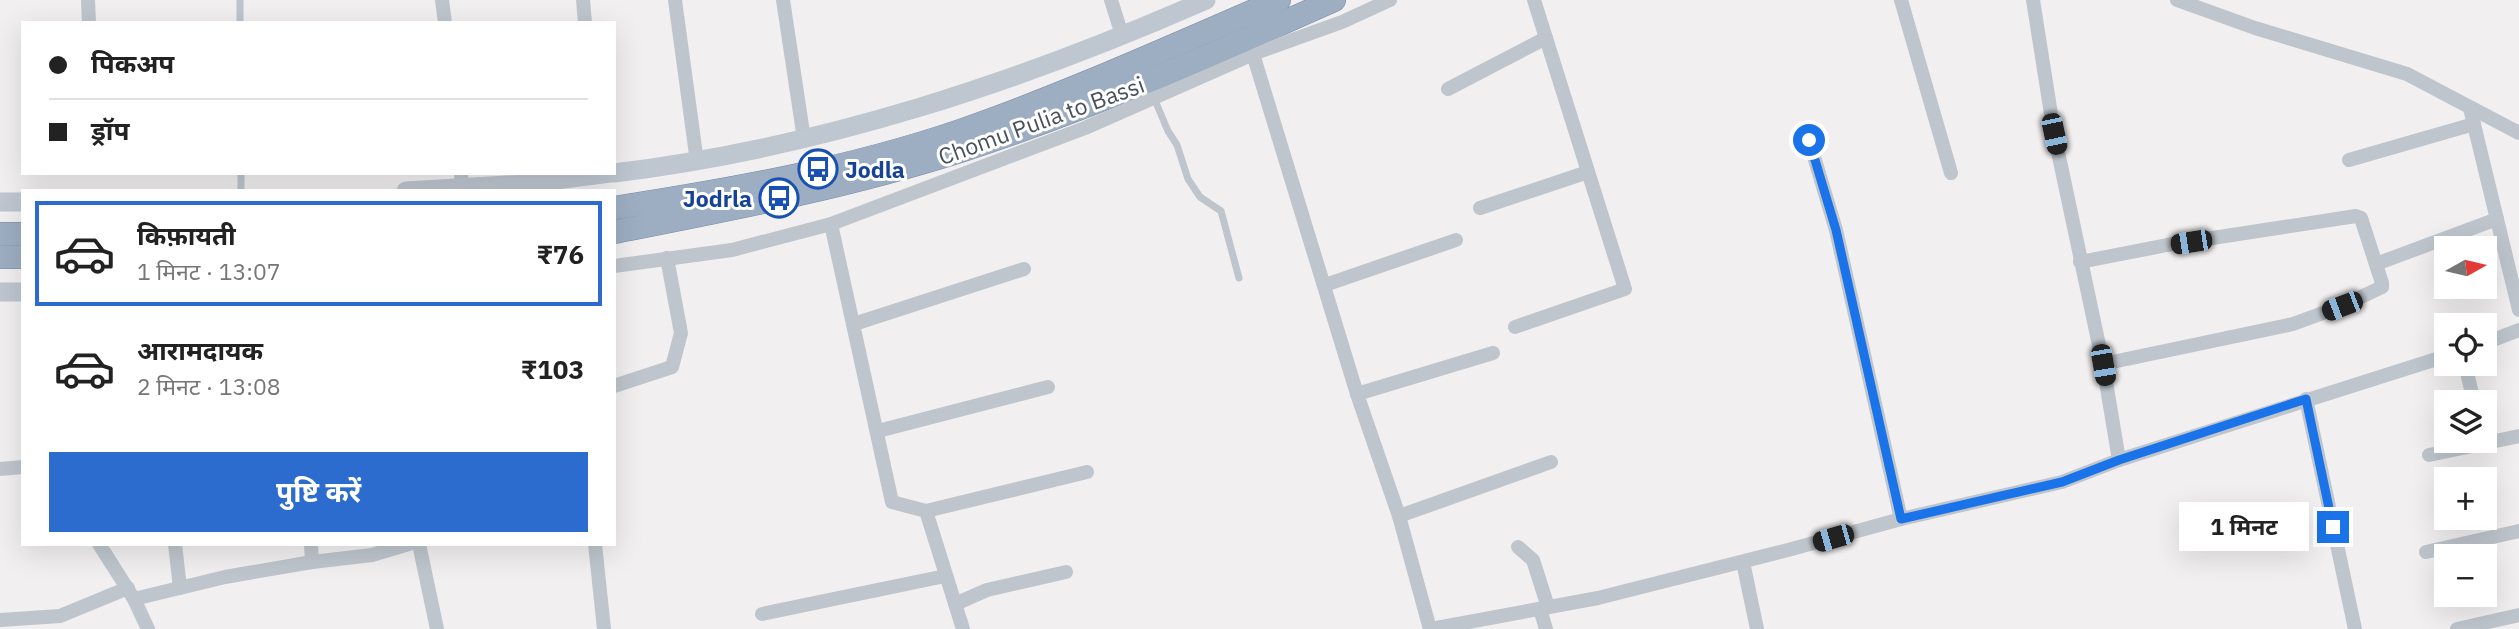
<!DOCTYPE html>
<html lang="hi">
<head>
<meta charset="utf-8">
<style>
  body { margin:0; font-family:"IBM Plex Sans","Noto Sans Devanagari",sans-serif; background:#f6f6f6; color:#222; height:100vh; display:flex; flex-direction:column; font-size:26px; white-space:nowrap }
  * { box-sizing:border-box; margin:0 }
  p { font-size:23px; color:#767676 }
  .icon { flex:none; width:38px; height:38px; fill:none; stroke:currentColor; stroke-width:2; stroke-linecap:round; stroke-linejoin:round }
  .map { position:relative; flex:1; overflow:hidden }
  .details { position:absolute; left:21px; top:189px; width:595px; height:357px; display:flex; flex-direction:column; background:#fff; border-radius:0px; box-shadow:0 7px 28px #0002 }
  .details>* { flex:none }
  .banner { position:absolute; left:21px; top:21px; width:595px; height:154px; border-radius:0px; box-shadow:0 7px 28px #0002; display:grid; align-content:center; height:154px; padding:0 28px; background:#fff }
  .needle { width:46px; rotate:82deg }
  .controls { position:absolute; left:2434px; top:236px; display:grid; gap:14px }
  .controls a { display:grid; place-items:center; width:63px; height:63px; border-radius:0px; background:#fff; box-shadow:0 7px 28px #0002; font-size:35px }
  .end { position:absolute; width:32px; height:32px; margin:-16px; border:9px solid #1a73e8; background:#fff; box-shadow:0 0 0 4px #fff }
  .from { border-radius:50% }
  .bubble { position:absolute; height:49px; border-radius:0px; background:#fff; box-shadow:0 7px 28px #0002; font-size:23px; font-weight:700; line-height:49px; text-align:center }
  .car { position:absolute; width:21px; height:42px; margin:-21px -10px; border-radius:9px; box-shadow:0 0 5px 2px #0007; background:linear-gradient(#222 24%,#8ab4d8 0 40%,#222 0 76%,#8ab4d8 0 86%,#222 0) }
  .banner b { display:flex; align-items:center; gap:24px; height:66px; font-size:26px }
  .banner b+b { border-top:2px solid #e0e0e0 }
  .banner i { width:18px; height:18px; background:#222 }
  ul { padding:12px 0 0; list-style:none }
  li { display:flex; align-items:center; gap:21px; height:105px; margin:0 14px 10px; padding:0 14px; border:4px solid transparent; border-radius:0px }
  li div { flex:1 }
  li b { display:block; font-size:26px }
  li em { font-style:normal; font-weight:700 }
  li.on { border-color:#2b6cce }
  li>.icon { width:63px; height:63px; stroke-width:1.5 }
  .cta { display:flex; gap:14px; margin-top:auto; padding:14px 28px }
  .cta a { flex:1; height:80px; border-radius:0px; background:#2b6cce; color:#fff; font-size:28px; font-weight:700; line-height:80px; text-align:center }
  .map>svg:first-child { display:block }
</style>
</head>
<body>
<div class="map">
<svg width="2519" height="629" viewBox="0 0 2519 629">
  <rect width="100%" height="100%" fill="#f1efef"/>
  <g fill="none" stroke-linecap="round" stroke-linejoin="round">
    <g stroke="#768aa4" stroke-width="24">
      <g id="trunk">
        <path d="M 614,208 C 730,190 849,169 960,131 C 1069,93 1174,45 1279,0"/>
        <path d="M 614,232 C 731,209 847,187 960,151 C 1088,110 1211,55 1334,0"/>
        <polyline points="0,234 23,234"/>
        <polyline points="0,257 23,257"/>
      </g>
    </g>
    <g stroke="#bec5cc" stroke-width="7">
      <polyline points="240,0 240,23"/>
      <polyline points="1154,98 1168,131 1177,145 1188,179 1200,197 1221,211 1239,278"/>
      <polyline points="241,191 241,173"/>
    </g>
    <g stroke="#bec5cc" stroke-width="14">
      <polyline points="88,0 89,23"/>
      <polyline points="442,0 445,23"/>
      <polyline points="583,0 585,23"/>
      <polyline points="675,0 697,162"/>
      <polyline points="783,0 804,139"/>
      <polyline points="1111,0 1122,35"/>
      <polyline points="1901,0 1951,173"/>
      <polyline points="2033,0 2054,133 2103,364 2119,460"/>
      <polyline points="2177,0 2255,28 2407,74 2519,133"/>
      <polyline points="1253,54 1357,394 1399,516 1430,629"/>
      <polyline points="1448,89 1546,38"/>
      <polyline points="2470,108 2519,310"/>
      <polyline points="1809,140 1836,230 1901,519"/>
      <polyline points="2349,160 2474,124"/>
      <polyline points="461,173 462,189"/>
      <polyline points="1480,208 1588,172"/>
      <polyline points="831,224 892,502 926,511 963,629"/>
      <polyline points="2080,262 2167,245 2356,216 2361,218 2382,283 2382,287 2342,306 2293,324 2103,364"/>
      <polyline points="2376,264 2497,219"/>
      <polyline points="614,266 732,250 831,224 1085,128 1253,54 1342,22 1390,0"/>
      <polyline points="1325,285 1456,240"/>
      <polyline points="854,324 1024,269"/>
      <polyline points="1515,327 1625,289 1534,0"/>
      <polyline points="2485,343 2519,330"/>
      <polyline points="2465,364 2474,402"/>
      <polyline points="614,386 672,367 681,333 667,258"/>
      <polyline points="1357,394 1493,353"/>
      <polyline points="2306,399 2355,629"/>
      <polyline points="878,431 1048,387"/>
      <polyline points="2429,455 2519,436"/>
      <polyline points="0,469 23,467"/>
      <polyline points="926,511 1087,472"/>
      <polyline points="1399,516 1551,462"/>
      <polyline points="99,544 134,599 148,629"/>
      <polyline points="175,544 180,588"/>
      <polyline points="311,544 312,562"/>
      <polyline points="419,544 437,629"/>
      <polyline points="595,544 604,629"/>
      <polyline points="1518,547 1533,560 1548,607"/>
      <polyline points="2426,552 2519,531"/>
      <polyline points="1743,562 1757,629"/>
      <polyline points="134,599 225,577 312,562 372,555 409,544"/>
      <polyline points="955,604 987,590 1066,572"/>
      <polyline points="1540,609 1546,629"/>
      <polyline points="762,614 945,576"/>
      <polyline points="0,620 60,616 128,588"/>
      <polyline points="1431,629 1598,598 1788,550 1901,519 2062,482 2119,460 2446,356"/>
      <polyline points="2457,629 2519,615"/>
    </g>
    <g stroke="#bec6d0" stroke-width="19">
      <path d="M 614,173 C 820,148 1017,83 1206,0"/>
      <polyline points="406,191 525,184 610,173"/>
      <polyline points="0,202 23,202"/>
      <polyline points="0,292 23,292"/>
    </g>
    <use href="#trunk" stroke="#9eaec2" stroke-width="23"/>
  </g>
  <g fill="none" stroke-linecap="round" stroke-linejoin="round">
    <polyline stroke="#1a73e8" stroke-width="9" points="1809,140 1836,230 1901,519 2062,482 2119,460 2306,399 2333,527"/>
  </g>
  <defs>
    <g id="bus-ring" transform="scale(2.0125)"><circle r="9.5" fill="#fff" stroke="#1a4fb4" stroke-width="1.5"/><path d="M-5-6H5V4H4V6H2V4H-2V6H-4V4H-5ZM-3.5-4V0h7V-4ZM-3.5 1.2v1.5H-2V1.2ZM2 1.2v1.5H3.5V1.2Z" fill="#1a4fb4"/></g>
  </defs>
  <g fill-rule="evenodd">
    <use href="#bus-ring" x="818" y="169"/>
    <use href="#bus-ring" x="779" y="198"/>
  </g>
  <g text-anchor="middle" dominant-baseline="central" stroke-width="6" stroke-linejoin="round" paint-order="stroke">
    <g font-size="23" fill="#48515a" stroke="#fff">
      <text transform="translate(1041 120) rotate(-20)">Chomu Pulia to Bassi</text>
    </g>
    <g font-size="23" font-weight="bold" fill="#164399" stroke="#fff" text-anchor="start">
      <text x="845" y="169">Jodla</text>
      <text x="752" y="198" text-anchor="end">Jodrla</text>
    </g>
  </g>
</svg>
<div class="controls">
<a><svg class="needle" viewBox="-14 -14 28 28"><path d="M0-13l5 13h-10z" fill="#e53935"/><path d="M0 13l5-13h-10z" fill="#767676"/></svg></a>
<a><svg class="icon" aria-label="locate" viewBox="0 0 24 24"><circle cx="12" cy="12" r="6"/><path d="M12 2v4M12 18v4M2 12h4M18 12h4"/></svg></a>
<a><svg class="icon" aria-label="layers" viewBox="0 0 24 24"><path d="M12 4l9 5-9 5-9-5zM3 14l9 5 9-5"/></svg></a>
<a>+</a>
<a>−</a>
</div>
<i class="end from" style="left:1809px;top:140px"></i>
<i class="end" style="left:2333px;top:527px"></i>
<div class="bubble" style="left:2179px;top:502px;width:130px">1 मिनट</div>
<i class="car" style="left:2054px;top:134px;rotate:168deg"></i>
<i class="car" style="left:2191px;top:242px;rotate:261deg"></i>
<i class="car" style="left:2342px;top:306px;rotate:249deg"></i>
<i class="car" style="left:2103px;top:365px;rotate:170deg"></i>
<i class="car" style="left:1833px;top:538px;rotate:254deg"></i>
<div class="banner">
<b><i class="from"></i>पिकअप</b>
<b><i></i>ड्रॉप</b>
</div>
<section class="details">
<ul>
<li class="on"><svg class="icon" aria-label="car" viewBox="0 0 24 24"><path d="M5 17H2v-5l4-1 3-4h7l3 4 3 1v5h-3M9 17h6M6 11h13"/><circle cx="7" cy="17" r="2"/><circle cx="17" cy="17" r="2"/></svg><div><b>किफ़ायती</b><p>1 मिनट · 13:07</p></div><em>₹76</em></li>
<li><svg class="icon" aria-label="car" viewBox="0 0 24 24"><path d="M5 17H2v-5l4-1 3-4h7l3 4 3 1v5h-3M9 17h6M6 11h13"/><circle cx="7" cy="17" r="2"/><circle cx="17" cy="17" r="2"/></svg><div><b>आरामदायक</b><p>2 मिनट · 13:08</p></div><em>₹103</em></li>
</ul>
<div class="cta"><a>पुष्टि करें</a></div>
</section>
</div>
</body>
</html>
